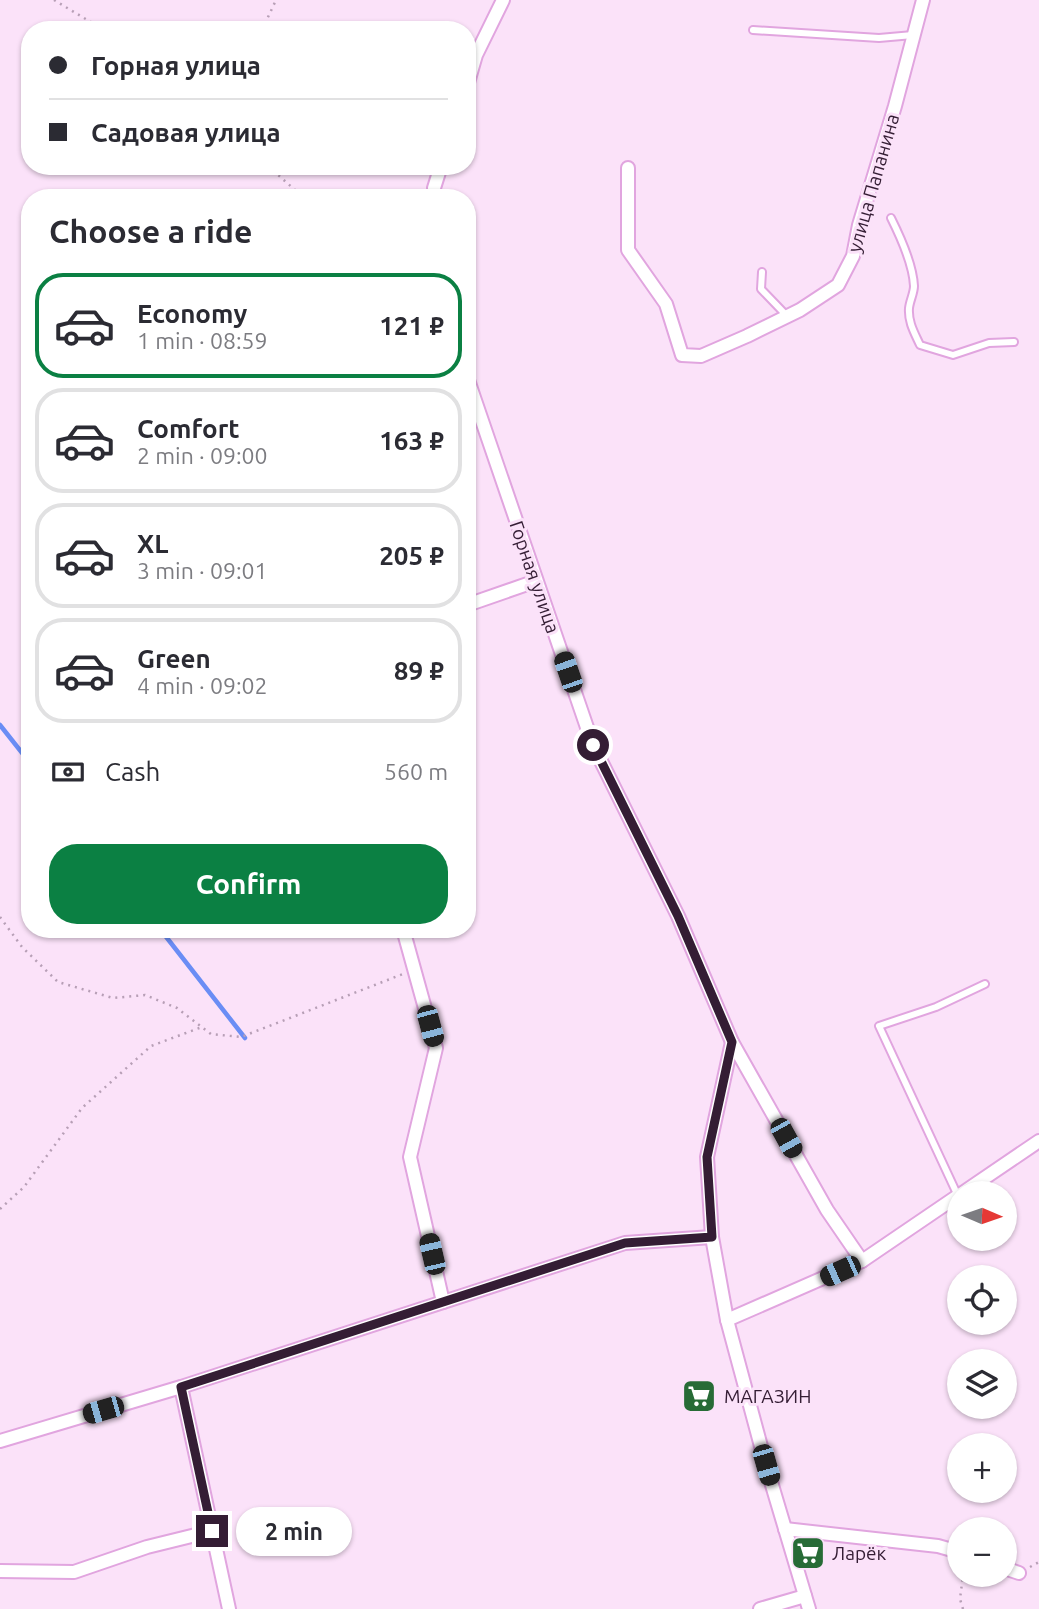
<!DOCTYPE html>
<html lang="en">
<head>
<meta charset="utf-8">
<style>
  body { margin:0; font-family:Ubuntu,sans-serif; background:#f2f2f3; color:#2b2b33; height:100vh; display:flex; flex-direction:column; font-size:26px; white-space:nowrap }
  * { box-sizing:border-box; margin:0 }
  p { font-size:23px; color:#7c7c81 }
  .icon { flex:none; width:38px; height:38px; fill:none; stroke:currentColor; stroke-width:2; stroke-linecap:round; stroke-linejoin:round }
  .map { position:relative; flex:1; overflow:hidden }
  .side { position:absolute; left:21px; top:189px; width:455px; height:749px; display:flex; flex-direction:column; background:#fff; border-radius:28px; box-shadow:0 2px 5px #0004 }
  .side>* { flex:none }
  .guide { position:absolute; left:21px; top:21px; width:455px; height:154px; border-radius:28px; box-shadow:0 2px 5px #0004; display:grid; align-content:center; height:154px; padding:0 28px; background:#fff }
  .needle { width:46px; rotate:92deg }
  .controls { position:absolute; left:947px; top:1181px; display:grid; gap:14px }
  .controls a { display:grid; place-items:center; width:70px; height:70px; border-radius:50%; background:#fff; box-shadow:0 2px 5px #0004; font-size:35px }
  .end { position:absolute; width:32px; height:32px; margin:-16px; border:9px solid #341d34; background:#fff; box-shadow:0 0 0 4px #fff }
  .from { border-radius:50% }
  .bubble { position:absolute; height:49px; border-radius:24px; background:#fff; box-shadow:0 2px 5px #0004; font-size:23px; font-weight:600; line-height:49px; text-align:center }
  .car { position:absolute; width:21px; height:42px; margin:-21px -10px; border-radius:9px; box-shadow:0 0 5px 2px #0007; background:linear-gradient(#222 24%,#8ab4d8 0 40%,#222 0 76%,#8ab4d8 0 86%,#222 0) }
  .guide b { display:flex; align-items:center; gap:24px; height:66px; font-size:26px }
  .guide b+b { border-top:2px solid #e1e1e2 }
  .guide i { width:18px; height:18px; background:#2b2b33 }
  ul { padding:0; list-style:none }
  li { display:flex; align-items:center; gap:21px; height:105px; margin:0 14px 10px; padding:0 14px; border:4px solid #e1e1e2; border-radius:28px }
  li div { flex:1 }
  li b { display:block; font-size:26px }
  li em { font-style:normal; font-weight:600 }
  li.current { border-color:#0b8043 }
  li>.icon { width:63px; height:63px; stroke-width:1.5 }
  h2 { padding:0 28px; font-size:32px; line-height:84px }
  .pay { display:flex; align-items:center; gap:18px; height:77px; padding:0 28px; font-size:26px }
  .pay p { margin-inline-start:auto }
  .action { display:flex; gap:14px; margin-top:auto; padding:14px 28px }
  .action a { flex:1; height:80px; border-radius:28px; background:#0b8043; color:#fff; font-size:28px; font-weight:600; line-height:80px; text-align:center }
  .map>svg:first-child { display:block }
</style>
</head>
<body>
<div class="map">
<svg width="1039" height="1609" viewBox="0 0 1039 1609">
  <rect width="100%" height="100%" fill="#fbe2f9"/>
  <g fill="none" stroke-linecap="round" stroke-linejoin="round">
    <g stroke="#6a8df5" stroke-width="4.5">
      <polyline points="0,725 30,763"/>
      <polyline points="160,929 245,1038"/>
    </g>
    <g stroke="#e1a5df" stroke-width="10">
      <g id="service">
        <polyline points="753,30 879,38 913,35"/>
        <path d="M 891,218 C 901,238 913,264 914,286 C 914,293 910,300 909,308 C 908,322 914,332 920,345 L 953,355 L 989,343 L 1014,342"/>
        <polyline points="762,272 761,289 787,316"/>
        <polyline points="958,1196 879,1026 936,1007 985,984"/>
      </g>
    </g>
    <g stroke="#e1a5df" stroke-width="16">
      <g id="minor">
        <polyline points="467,86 476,55 503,0"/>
        <polyline points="628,168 628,250 666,304 682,355 701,356 747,336 800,310 838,285 853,256 859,225 895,106 923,0"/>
        <polyline points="435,198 434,188 441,166"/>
        <polyline points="467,377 593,745 678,916 732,1042 827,1210 862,1261"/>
        <polyline points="467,605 536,581"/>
        <polyline points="403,929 436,1048 410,1157 443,1302"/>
        <polyline points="732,1042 707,1157 712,1237 727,1320 766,1465 809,1609"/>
        <polyline points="961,1194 1039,1141"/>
        <polyline points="727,1320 862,1261 959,1195"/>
        <polyline points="181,1387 229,1609"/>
        <polyline points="0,1441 181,1387 625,1243 712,1237"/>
        <polyline points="785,1529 938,1546 959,1552"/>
        <polyline points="1004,1568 1019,1573"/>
        <polyline points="0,1571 74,1572 147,1547 212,1531"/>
        <polyline points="760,1609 805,1596"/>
      </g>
    </g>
    <g stroke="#b79fb6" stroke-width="2.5" stroke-dasharray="2 5" stroke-linecap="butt">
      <polyline points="54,0 104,30"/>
      <polyline points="262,30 276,0"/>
      <polyline points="268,166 304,198"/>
      <polyline points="0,917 22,947 58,982 113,998 145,995 177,1008 211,1034 241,1037 403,974"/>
      <polyline points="0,1209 24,1187 82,1108 151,1046 202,1027"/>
      <polyline points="1030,1567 1039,1562"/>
      <polyline points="963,1609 960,1599 963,1575"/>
    </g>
    <use href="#service" stroke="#fff" stroke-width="6"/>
    <use href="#minor" stroke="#fff" stroke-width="12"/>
  </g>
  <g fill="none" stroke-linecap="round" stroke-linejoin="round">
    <polyline stroke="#341d34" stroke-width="9" points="212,1531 181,1387 625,1243 712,1237 707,1157 732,1042 678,916 593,745"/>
  </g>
  <defs>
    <g id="supermarket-square" transform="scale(1.75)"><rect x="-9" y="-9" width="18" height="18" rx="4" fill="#276b36" stroke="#fbe2f9"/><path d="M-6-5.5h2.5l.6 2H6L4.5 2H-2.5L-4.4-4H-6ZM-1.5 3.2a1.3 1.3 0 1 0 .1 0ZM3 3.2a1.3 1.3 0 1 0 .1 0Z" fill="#fff"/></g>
  </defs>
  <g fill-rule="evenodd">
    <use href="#supermarket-square" x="699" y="1396"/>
    <use href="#supermarket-square" x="808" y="1553"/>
  </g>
  <g text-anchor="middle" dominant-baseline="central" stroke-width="6" stroke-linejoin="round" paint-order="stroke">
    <g font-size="19" fill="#341d34" stroke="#fbe2f9">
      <text transform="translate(873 183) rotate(-74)">улица Папанина</text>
      <text transform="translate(535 577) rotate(71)">Горная улица</text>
    </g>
    <g font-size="19" fill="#341d34" stroke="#fbe2f9" text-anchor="start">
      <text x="724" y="1396">МАГАЗИН</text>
      <text x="832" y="1553">Ларёк</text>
    </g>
  </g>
</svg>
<div class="controls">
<a><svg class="needle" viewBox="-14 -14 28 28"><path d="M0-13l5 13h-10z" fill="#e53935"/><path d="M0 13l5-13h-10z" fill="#7c7c81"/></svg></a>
<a><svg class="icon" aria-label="locate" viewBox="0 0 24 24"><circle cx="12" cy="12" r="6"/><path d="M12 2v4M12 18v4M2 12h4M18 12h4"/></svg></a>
<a><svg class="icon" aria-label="layers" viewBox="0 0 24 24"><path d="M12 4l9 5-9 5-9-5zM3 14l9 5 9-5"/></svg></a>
<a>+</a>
<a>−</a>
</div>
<i class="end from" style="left:593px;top:745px"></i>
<i class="end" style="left:212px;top:1531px"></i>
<div class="bubble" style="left:236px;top:1507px;width:116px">2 min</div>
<i class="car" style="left:568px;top:672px;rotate:341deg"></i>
<i class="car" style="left:430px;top:1026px;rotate:165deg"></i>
<i class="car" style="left:786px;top:1138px;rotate:151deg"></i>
<i class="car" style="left:432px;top:1254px;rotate:347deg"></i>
<i class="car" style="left:840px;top:1271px;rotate:246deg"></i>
<i class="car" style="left:103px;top:1410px;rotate:254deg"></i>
<i class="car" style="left:766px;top:1465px;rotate:164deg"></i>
<div class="guide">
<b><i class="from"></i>Горная улица</b>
<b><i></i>Садовая улица</b>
</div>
<section class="side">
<h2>Choose a ride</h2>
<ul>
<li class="current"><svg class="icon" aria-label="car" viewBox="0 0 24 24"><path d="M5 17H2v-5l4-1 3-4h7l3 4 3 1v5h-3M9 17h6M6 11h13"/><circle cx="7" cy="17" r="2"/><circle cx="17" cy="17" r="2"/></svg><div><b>Economy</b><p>1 min · 08:59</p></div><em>121 ₽</em></li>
<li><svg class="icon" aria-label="car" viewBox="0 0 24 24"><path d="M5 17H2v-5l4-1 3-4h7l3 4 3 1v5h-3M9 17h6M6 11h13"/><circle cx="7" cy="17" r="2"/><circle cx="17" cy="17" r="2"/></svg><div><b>Comfort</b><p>2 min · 09:00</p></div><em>163 ₽</em></li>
<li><svg class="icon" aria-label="car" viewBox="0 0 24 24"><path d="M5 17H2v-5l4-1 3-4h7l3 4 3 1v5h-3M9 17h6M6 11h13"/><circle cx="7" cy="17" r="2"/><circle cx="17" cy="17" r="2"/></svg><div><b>XL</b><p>3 min · 09:01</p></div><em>205 ₽</em></li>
<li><svg class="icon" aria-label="car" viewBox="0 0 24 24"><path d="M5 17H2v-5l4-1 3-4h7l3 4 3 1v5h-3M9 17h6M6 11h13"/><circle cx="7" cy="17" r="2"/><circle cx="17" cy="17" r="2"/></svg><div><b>Green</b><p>4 min · 09:02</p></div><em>89 ₽</em></li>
</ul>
<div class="pay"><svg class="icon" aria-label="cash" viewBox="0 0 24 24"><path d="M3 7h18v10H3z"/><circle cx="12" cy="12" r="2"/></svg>Cash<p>560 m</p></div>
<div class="action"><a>Confirm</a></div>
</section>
</div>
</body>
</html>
